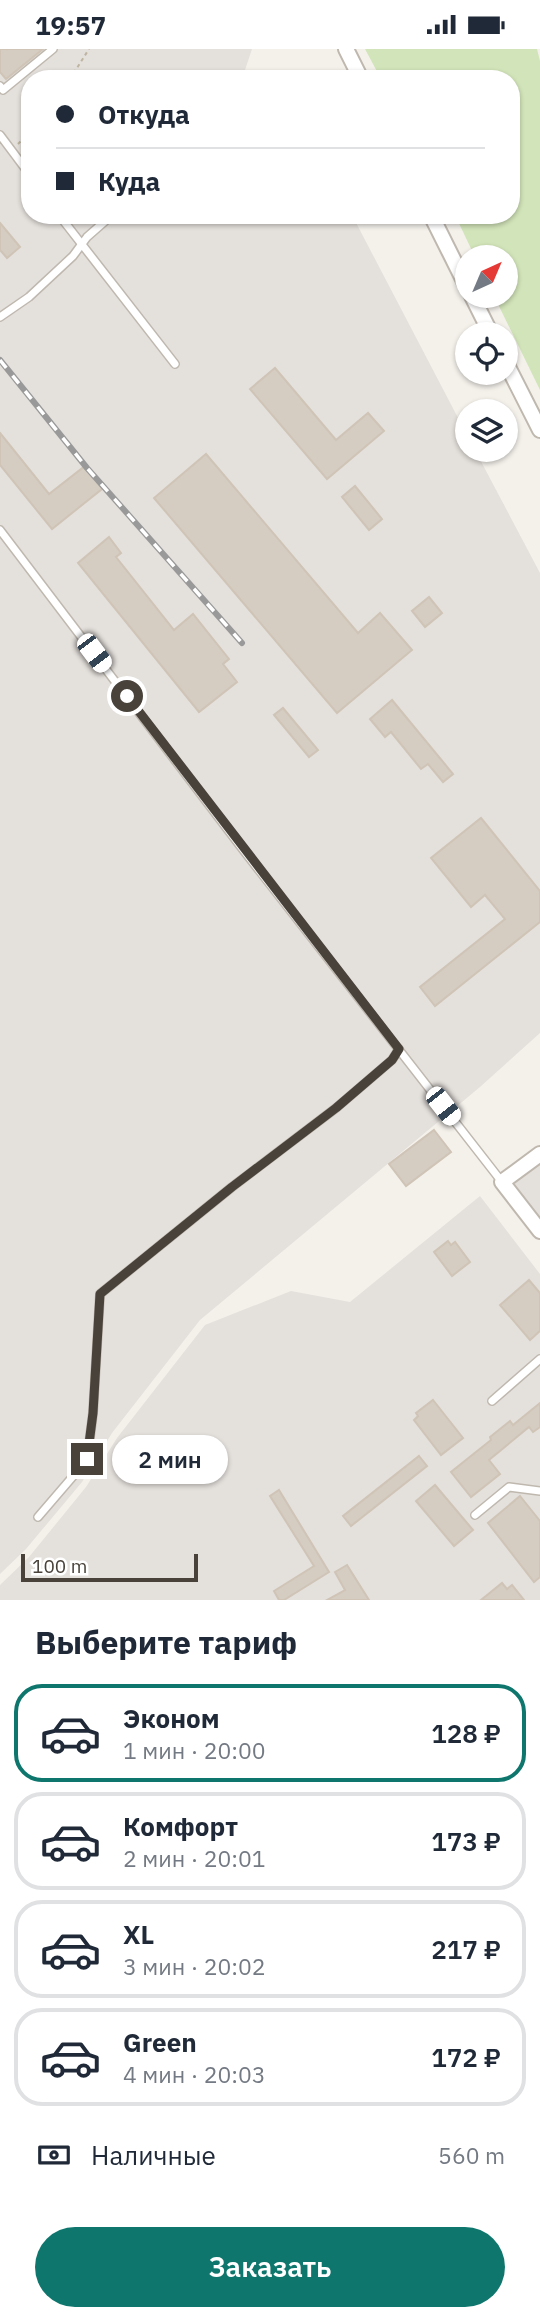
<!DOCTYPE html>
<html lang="ru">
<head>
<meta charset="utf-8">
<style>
  body { margin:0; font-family:"IBM Plex Sans",sans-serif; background:#f2f2f3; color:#1f2937; height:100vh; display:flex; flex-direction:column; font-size:26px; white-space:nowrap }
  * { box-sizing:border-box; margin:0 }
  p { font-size:23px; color:#747a83 }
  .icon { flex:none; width:38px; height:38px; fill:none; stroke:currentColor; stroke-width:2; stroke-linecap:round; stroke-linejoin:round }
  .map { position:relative; height:1551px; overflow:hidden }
  .sheet { display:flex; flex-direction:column; background:#fff; flex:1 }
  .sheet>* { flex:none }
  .hud { position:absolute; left:21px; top:21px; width:499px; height:154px; border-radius:28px; box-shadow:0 2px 5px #0004; display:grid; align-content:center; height:154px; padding:0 35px; background:#fff }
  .needle { width:46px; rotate:44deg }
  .buttons { position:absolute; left:455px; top:196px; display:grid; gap:14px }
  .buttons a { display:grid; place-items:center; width:63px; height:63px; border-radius:50%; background:#fff; box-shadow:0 2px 5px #0004; font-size:35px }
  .scale { position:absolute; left:21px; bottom:18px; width:177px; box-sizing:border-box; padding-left:7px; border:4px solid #48423a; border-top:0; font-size:19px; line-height:24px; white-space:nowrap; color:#48423a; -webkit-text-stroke:5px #fff; paint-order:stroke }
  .end { position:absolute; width:32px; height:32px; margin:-16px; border:9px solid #48423a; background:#fff; box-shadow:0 0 0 4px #fff }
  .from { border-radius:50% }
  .bubble { position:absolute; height:49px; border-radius:24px; background:#fff; box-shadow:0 2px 5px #0004; font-size:23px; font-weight:600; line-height:49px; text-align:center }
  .car { position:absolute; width:21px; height:42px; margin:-21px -10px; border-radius:9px; box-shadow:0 0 5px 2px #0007; background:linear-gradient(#fff 24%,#345 0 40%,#fff 0 76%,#345 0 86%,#fff 0) }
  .hud b { display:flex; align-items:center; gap:24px; height:66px; font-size:26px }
  .hud b+b { border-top:2px solid #e0e1e3 }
  .hud i { width:18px; height:18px; background:#1f2937 }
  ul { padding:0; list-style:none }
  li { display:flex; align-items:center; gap:21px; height:98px; margin:0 14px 10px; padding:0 21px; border:4px solid #e0e1e3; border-radius:28px }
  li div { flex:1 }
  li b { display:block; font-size:26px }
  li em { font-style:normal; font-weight:600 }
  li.selected { border-color:#0f766e }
  li>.icon { width:63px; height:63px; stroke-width:1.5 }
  h2 { padding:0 35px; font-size:32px; line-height:84px }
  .pay { display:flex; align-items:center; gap:18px; height:77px; padding:0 35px; font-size:26px }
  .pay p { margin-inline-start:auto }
  .cta { display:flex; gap:14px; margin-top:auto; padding:14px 35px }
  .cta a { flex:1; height:80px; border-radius:42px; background:#0f766e; color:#fff; font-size:28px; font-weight:600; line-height:80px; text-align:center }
  .status { display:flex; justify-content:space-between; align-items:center; height:49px; padding:0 35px; background:#fff; direction:ltr }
  .status svg { height:19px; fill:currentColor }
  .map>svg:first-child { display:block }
</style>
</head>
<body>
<div class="status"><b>19:57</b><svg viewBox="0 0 49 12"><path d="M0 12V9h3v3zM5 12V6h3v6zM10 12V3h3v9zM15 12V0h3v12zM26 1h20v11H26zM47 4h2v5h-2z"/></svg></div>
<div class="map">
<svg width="540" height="1551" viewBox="0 0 540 1551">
  <rect width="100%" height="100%" fill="#f4f1eb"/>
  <g fill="#e4e0dc">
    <polygon points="0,0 252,0 242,30 30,30 30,166 352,166 467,386 467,401 475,401 540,524 540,984 480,1038 200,1271 112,1384 82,1433 26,1500 0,1525"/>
    <polygon points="540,1113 540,1172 511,1134"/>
    <polygon points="480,1147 540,1225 540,1551 0,1551 0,1536 29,1508 86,1438 117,1389 205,1276 291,1242 350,1253"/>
  </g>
  <polygon fill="#d2e4b9" points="365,0 537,0 540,12 540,341 494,247 506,247 506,208 475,208 455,166 511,166 511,30 381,30"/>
  <g fill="#d5cdc2" stroke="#cfc4b6" stroke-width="2">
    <polygon points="0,0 43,0 6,30 0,23"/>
    <polygon points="0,174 20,198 7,209 0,201"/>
    <polygon points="275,319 336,391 368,364 384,382 327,430 250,340"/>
    <polygon points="0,384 49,445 85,417 102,440 52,480 0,416"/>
    <polygon points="206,405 358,584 380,564 412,601 337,664 154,449"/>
    <polygon points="355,437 382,470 369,481 342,448"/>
    <polygon points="109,488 121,504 116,508 174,581 193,565 229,610 223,615 237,633 199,663 78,514"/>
    <polygon points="429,548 442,564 425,578 412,562"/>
    <polygon points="392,651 453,725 443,733 428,715 421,720 391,683 385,688 370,670"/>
    <polygon points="283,659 318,701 309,708 274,666"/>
    <polygon points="481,769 540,842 540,873 435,957 420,938 505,870 485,846 471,858 431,809"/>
    <polygon points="434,1081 451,1103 406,1137 389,1115"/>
    <polygon points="448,1192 451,1196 455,1193 470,1213 452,1227 434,1203"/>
    <polygon points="529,1231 540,1244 540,1282 530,1291 500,1256"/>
    <polygon points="433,1351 463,1389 441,1406 414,1371 418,1367 416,1364"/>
    <polygon points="540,1354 540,1378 533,1383 529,1378 489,1411 500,1425 471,1448 451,1423 491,1391 490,1388 510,1372 513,1376"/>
    <polygon points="419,1407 427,1417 351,1477 343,1467"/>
    <polygon points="435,1436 473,1481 454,1497 416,1452"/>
    <polygon points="279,1441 329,1523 284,1551 279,1551 274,1542 314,1517 270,1447"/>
    <polygon points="520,1447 540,1472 540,1528 534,1533 488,1474"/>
    <polygon points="347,1516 369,1551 327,1551 345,1541 335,1523"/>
    <polygon points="502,1534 507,1540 512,1536 524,1551 481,1551"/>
  </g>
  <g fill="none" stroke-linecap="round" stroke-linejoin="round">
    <g stroke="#bfb8af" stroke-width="10">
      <g id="lane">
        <polyline points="0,37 3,41 53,0"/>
        <polyline points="0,86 30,126"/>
        <polyline points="59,166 175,315"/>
        <polyline points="0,268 29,248 73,207 87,188 112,166"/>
        <polyline points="0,481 241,798 502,1133"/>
        <polyline points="492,1352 540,1310"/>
        <polyline points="475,1466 509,1438 540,1442"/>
        <polyline points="38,1468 87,1411 93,1364 100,1245 232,1138 336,1059 392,1011 399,1000"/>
      </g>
    </g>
    <g stroke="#bfb8af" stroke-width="18">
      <g id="street">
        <polyline points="346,0 361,30"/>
        <polyline points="431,166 467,238"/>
        <polyline points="472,247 491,285"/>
        <polyline points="506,314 540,381"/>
        <polyline points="540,1105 502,1133 540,1182"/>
      </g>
    </g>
    <g stroke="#bfb4a1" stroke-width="2" stroke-dasharray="3.5 3.5" stroke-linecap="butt">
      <polyline points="70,30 89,0"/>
      <polyline points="18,95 30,83"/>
    </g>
    <use href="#lane" stroke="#fff" stroke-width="7"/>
    <use href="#street" stroke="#fff" stroke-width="14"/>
    <g stroke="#999" stroke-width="6">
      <polyline id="rail" points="0,311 87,419 242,594"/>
    </g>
    <use href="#rail" stroke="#fff" stroke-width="3.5" stroke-dasharray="10" stroke-linecap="butt"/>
  </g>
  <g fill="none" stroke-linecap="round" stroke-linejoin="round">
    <polyline stroke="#48423a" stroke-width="9" points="87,1410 93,1364 100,1245 232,1138 336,1059 392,1011 399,1000 127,647"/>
  </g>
</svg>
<div class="buttons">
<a><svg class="needle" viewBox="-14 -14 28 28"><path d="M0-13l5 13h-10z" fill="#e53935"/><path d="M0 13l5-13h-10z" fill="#747a83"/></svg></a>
<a><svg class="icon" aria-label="locate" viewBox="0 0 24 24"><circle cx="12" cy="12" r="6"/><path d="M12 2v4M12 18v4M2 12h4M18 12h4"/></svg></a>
<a><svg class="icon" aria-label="layers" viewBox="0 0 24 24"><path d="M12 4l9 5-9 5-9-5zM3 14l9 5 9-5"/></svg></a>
</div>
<div class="scale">100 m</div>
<i class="end from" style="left:127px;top:647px"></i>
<i class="end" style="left:87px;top:1410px"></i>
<div class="bubble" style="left:112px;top:1386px;width:116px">2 мин</div>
<i class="car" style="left:94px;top:604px;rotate:143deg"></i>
<i class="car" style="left:443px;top:1057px;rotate:142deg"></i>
<div class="hud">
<b><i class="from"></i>Откуда</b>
<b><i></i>Куда</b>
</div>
</div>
<section class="sheet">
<h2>Выберите тариф</h2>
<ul>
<li class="selected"><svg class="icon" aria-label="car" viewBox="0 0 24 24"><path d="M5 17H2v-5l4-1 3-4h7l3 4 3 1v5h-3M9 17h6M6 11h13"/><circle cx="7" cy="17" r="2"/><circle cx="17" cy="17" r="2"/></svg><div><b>Эконом</b><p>1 мин · 20:00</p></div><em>128 ₽</em></li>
<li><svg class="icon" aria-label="car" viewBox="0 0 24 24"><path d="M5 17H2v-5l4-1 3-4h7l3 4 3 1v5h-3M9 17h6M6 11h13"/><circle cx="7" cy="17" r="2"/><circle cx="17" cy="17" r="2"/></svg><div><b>Комфорт</b><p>2 мин · 20:01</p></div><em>173 ₽</em></li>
<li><svg class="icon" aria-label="car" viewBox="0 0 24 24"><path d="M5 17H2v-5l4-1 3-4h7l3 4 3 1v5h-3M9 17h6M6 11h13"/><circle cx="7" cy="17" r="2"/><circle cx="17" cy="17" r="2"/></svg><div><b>XL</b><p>3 мин · 20:02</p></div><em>217 ₽</em></li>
<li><svg class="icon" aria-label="car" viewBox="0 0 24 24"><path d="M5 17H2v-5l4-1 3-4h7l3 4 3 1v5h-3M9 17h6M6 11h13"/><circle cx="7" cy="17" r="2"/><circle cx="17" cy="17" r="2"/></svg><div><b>Green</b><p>4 мин · 20:03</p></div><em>172 ₽</em></li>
</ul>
<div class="pay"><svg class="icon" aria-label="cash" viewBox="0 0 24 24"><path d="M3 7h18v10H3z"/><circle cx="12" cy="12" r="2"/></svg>Наличные<p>560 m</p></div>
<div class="cta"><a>Заказать</a></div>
</section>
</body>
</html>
